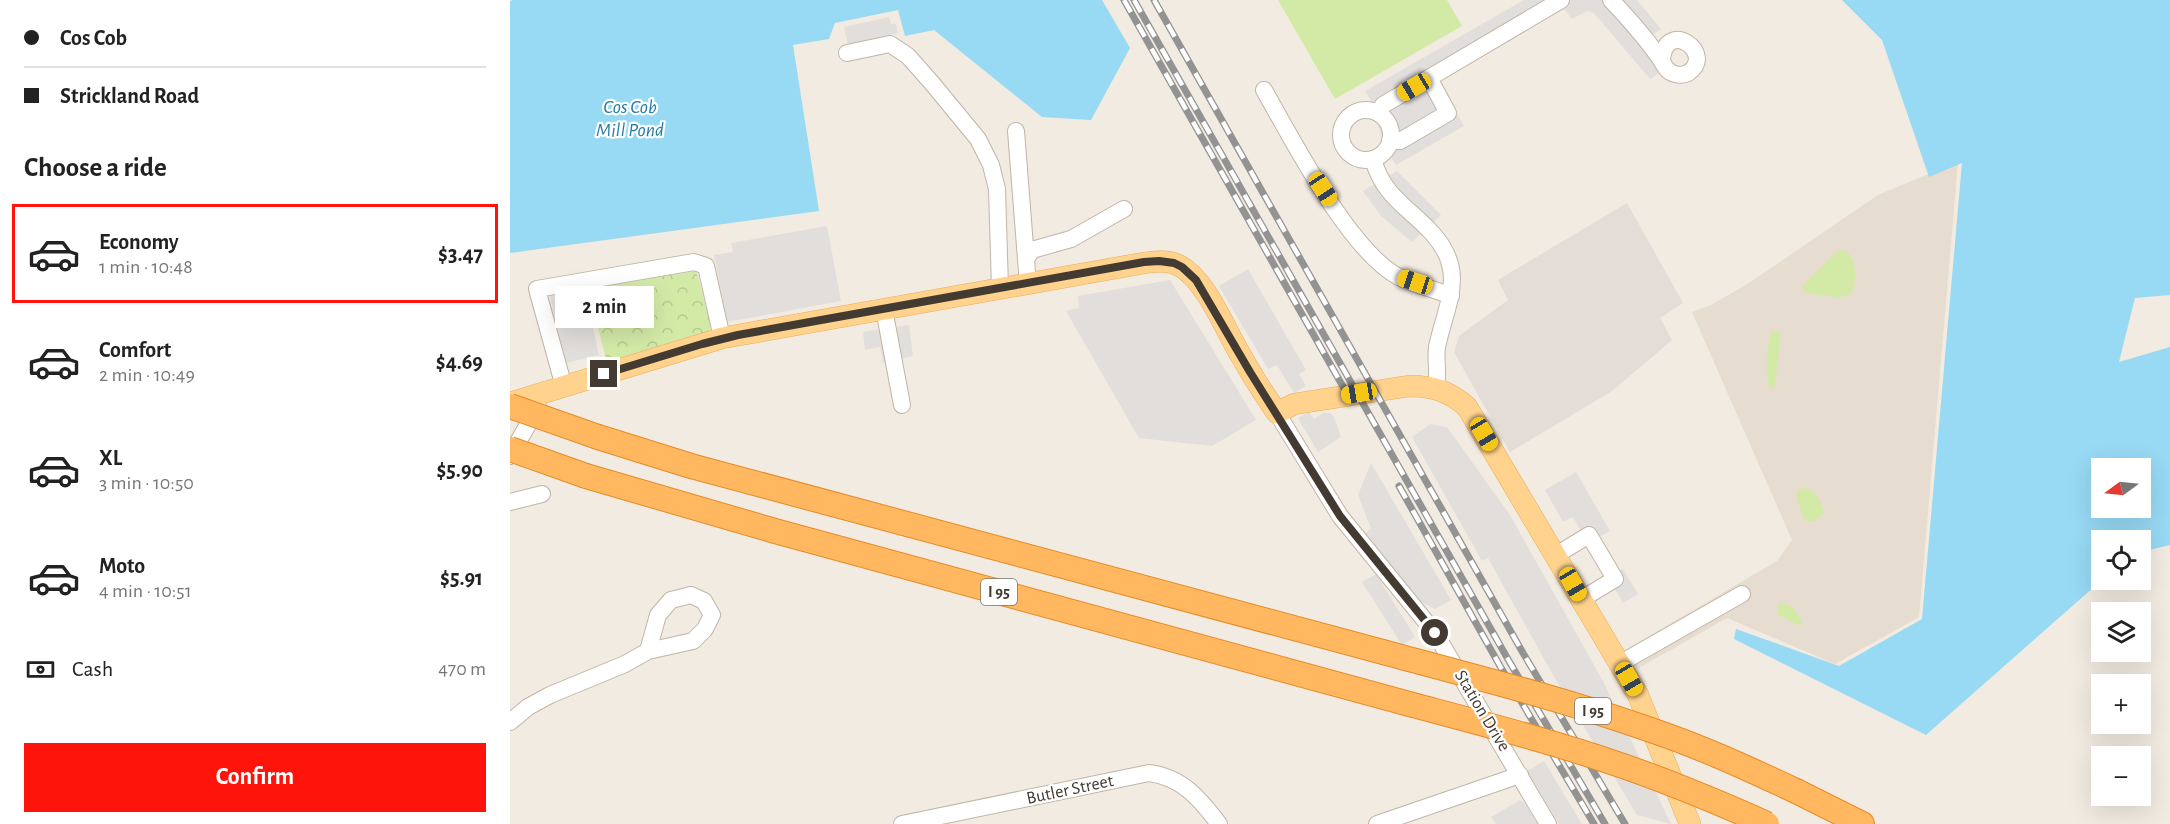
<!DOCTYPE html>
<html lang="en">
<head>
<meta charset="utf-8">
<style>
  body { margin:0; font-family:"Alegreya Sans",sans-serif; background:#f6f6f6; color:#222; height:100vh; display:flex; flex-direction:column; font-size:22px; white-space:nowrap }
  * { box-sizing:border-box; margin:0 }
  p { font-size:20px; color:#767676 }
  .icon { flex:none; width:33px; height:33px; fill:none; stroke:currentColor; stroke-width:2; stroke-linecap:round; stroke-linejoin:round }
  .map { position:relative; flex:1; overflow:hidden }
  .drawer { display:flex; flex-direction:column; background:#fff; width:510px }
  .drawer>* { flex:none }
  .hud { display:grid; align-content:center; height:132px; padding:0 24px; background:#fff }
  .needle { width:39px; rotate:255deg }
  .fabs { position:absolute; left:1581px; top:458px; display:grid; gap:12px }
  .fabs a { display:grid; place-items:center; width:60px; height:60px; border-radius:0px; background:#fff; box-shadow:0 6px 24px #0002; font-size:30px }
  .end { position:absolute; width:27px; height:27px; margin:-14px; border:8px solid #433b32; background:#fff; box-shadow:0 0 0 3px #fff }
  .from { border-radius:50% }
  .bubble { position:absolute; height:42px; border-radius:0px; background:#fff; box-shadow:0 6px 24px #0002; font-size:20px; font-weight:600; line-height:42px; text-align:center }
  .car { position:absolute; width:18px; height:36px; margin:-18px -9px; border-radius:8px; box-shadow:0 0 4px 2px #0007; background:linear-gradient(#f5c518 24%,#345 0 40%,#f5c518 0 76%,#345 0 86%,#f5c518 0) }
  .hud b { display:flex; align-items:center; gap:21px; height:57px; font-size:22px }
  .hud b+b { border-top:2px solid #e0e0e0 }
  .hud i { width:15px; height:15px; background:#222 }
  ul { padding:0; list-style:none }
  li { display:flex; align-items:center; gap:18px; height:99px; margin:0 12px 9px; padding:0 12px; border:3px solid transparent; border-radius:0px }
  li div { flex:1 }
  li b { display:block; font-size:22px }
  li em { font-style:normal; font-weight:600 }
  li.active { border-color:#ff140b }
  li>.icon { width:54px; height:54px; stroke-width:1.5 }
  h2 { padding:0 24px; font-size:27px; line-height:72px }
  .pay { display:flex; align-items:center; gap:15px; height:66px; padding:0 24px; font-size:22px }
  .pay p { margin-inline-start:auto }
  .primary-button { display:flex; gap:12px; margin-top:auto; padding:12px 24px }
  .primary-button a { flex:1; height:69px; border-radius:0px; background:#ff140b; color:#fff; font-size:24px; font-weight:600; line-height:69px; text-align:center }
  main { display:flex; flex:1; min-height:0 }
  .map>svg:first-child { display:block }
</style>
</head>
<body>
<main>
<section class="drawer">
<div class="hud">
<b><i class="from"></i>Cos Cob</b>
<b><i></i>Strickland Road</b>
</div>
<h2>Choose a ride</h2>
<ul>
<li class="active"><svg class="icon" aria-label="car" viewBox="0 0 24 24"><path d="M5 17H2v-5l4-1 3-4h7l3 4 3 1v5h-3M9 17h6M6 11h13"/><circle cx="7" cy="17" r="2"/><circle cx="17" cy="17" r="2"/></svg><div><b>Economy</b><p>1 min · 10:48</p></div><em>$3.47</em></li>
<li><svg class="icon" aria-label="car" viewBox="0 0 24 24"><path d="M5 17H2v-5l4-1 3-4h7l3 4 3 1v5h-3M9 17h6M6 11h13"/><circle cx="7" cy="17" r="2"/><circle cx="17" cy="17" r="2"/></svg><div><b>Comfort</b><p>2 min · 10:49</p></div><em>$4.69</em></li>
<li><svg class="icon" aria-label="car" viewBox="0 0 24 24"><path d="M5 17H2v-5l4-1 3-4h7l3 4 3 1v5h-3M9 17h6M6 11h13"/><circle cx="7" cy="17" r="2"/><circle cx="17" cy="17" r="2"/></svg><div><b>XL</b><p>3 min · 10:50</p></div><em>$5.90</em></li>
<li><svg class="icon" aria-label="car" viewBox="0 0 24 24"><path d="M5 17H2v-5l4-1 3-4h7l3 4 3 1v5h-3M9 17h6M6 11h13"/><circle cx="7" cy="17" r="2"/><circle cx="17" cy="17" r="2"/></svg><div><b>Moto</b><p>4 min · 10:51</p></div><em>$5.91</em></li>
</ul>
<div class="pay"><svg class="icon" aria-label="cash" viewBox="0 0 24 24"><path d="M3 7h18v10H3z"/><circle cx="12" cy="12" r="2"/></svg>Cash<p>470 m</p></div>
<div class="primary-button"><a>Confirm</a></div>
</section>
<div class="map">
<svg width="1660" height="824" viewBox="0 0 1660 824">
  <defs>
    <pattern id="park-crowns" width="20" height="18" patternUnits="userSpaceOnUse" patternTransform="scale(1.5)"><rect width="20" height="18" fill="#d3eaa7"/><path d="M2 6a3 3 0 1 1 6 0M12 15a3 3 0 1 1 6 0" fill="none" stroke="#b6ca90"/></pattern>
  </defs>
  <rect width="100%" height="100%" fill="#f2ebe1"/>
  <polygon fill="#e6dccf" points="1448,162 1409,617 1325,664 1217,618 1127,669 1117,649 1267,561 1282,540 1182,312 1201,305 1239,283 1368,195"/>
  <polygon fill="#e3dcd7" points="1117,203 1173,303 1150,318 1162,340 1102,391 1000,452 944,352 949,336 998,300 988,280"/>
  <g fill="#d3eaa7">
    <polygon points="768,0 937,0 952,26 825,99"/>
    <path d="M 1334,250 C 1347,255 1349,288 1338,295 C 1331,300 1306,294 1296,293 L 1292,287 L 1326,252 Z"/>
    <path d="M 1262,331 L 1269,331 L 1271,333 L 1265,385 L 1261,390 C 1253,375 1258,351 1260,335 Z"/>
    <path d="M 1297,488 C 1307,492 1312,504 1314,513 L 1304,521 L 1295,521 L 1286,495 L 1288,490 Z"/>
    <path d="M 1270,603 C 1284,606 1286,610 1292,623 L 1291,626 L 1268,615 L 1267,604 Z"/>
  </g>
  <polygon fill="url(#park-crowns)" points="177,268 185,271 188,276 201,327 198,332 97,362 77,287"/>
  <g fill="#e2dedb">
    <polygon points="1014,0 1127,0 1151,29 1142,35 1148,74 1140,79 1084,13 1077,11 1062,19 1054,9 932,80 931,86 954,126 886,165 876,150 860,99 855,91"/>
    <polygon points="379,17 381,24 386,24 388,33 338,45 334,27"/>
    <polygon points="887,171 931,215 902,242 871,216 853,191"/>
    <polygon points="317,226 331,301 217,322 204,255 223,252 221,243"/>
    <polygon points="738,269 796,370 789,374 796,386 784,393 767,365 758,369 709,286"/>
    <polygon points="660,280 746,420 702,446 629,438 556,311 569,308 568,296"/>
    <polygon points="73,284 89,355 56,363 39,292"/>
    <polygon points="399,325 403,356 373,363 370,347 355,350 353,332"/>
    <polygon points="799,412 804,419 813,413 820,413 824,417 831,437 808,452 788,418"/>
    <polygon points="920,424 937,427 1000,515 1094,683 1161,824 1127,815 1043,675 978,558 972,561 902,437"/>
    <polygon points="861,463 941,600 925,609 905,599 854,535 861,528 848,495"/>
    <polygon points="1066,472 1100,531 1084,540 1104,574 1113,569 1128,594 1113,603 1063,517 1053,522 1035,490"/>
    <polygon points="866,574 905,637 892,645 852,582"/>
    <polygon points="1034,761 1072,824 1049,824 1017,771"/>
    <polygon points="1010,800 1015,803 1027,824 986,824 981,817"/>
  </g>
  <g fill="#98d9f4" fill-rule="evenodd">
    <polygon points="2,0 592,0 620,48 581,120 532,117 424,30 395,36 388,10 325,23 319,39 283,45 309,211 0,253 0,2"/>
    <path d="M 1332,0 L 1660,0 L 1660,295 L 1625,298 L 1609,362 L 1660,347 L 1660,545 L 1631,552 L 1630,540 L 1592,540 L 1592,579 L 1593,579 L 1416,735 L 1224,639 L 1226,629 L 1329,666 L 1412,619 L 1452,163 L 1419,177 L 1372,40 ZM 1592,468 L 1630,468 L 1630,507 L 1592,507 Z"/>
  </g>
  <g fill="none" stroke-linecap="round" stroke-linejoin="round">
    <g stroke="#c0b5a7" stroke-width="18">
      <g id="minor">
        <path d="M 1101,0 C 1118,18 1135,37 1149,57 C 1153,62 1154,68 1160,72 C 1165,75 1172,76 1178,73 C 1207,54 1156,17 1152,60"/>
        <polyline points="337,53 380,44 398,56 421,82 468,139 481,165 487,189 490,288"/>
        <polyline points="919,78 1051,0"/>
        <path d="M 754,90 C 782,139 840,252 889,277 C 905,285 924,289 941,296"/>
        <circle cx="856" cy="135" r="25"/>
        <polyline points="868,113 873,105 919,78 938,113 890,141 880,141"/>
        <polyline points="506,131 516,259"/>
        <path d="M 863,159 C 873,196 898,207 922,233 C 958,272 936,304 927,347 C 925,360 929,372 926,388"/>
        <polyline points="518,284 516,259 522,250 561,239 614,209"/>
        <polyline points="374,309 392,405"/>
        <polyline points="54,387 27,289 184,262 196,266 212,338"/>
        <polyline points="767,413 830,516 925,633 1038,824"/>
        <polyline points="0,456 28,407"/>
        <polyline points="0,502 32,494"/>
        <polyline points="1046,555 1079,535 1105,579 1072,599"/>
        <polyline points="1109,664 1232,594"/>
        <polyline points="0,722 18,707 40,695 115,664 138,651 183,641 195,629 202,615 194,601 181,595 161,600 148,615 138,651"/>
        <path d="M 392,824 L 639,773 C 672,777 690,799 709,824"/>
        <polyline points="867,824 1010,775"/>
      </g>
    </g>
    <g stroke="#eaad57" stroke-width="22">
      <path id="major" d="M 0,403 L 212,338 L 634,263 C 647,261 659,260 670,266 C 696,280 715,329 730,354 C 741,374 754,394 767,413 L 784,404 L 899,386 C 923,386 939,391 957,407 L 1128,695 L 1180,824"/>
    </g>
    <g stroke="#e78a27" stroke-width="26">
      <g id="highway">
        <polyline points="88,437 181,466 873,652"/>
        <polyline points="76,476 265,531 903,705"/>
        <polyline points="1286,791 1352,824"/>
      </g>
    </g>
    <use href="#minor" stroke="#fff" stroke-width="16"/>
    <use href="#major" stroke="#ffd28d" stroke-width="21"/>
    <use href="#highway" stroke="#ffb85f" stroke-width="24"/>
    <g stroke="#939393" stroke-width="7">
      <g id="rail">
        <polyline points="614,0 836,392"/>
        <polyline points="624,0 999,661 1095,824"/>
        <polyline points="644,0 1013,653 1115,824"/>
        <polyline points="889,486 990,666 1084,824"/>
      </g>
    </g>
    <use href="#rail" stroke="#fff" stroke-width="4.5" stroke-dasharray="14" stroke-linecap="butt"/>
    <g stroke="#e78a27" stroke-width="26" stroke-linecap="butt">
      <g id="highway-bridge">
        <polyline points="0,406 88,437"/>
        <polyline points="0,449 76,476"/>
        <path d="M 873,652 C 961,676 1049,698 1135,728 C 1187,745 1237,768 1286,791"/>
        <path d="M 903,705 C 974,724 1044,742 1113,766 C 1162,783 1210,803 1257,824"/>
      </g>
    </g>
    <use href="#highway-bridge" stroke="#ffb85f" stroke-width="24"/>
  </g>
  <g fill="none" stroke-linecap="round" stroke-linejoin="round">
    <polyline stroke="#433b32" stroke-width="8" points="94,374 192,344 228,335 634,262 649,261 664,263 672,267 686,280 740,372 830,516 925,633"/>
  </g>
  <g text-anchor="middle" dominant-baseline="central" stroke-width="4.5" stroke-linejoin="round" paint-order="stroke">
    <g fill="#fff" stroke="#7b7670" stroke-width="1.5">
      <rect x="471" y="579" width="36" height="26" rx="4.5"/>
      <rect x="1065" y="698" width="36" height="26" rx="4.5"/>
    </g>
    <g font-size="16" font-weight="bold" fill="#433b32">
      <text x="489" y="592">I 95</text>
      <text x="1083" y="711">I 95</text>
    </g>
    <g font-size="18" fill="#433b32" stroke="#fff">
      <text transform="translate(972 711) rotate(59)">Station Drive</text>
      <text transform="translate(560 790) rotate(-12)">Butler Street</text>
    </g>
    <g font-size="20" font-style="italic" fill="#247ca5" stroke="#fff">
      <text x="120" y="107">Cos Cob<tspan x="120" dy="23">Mill Pond</tspan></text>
    </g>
  </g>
</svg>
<div class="fabs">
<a><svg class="needle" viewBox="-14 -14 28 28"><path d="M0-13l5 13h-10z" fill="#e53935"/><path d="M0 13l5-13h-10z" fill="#767676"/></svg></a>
<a><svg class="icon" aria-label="locate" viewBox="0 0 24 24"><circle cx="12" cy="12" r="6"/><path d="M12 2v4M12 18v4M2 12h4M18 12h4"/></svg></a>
<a><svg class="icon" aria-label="layers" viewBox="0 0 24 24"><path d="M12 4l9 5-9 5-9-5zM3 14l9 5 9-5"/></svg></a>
<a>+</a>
<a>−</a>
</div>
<i class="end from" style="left:925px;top:633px"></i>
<i class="end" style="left:94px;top:374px"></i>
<div class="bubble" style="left:45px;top:286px;width:99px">2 min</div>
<i class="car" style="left:904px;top:87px;rotate:240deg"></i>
<i class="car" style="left:813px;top:189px;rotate:147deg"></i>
<i class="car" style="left:905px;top:282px;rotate:288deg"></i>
<i class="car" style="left:849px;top:393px;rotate:261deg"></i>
<i class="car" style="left:974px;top:434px;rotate:149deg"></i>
<i class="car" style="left:1063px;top:584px;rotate:150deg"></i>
<i class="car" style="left:1119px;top:679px;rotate:150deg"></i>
</div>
</main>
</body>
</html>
